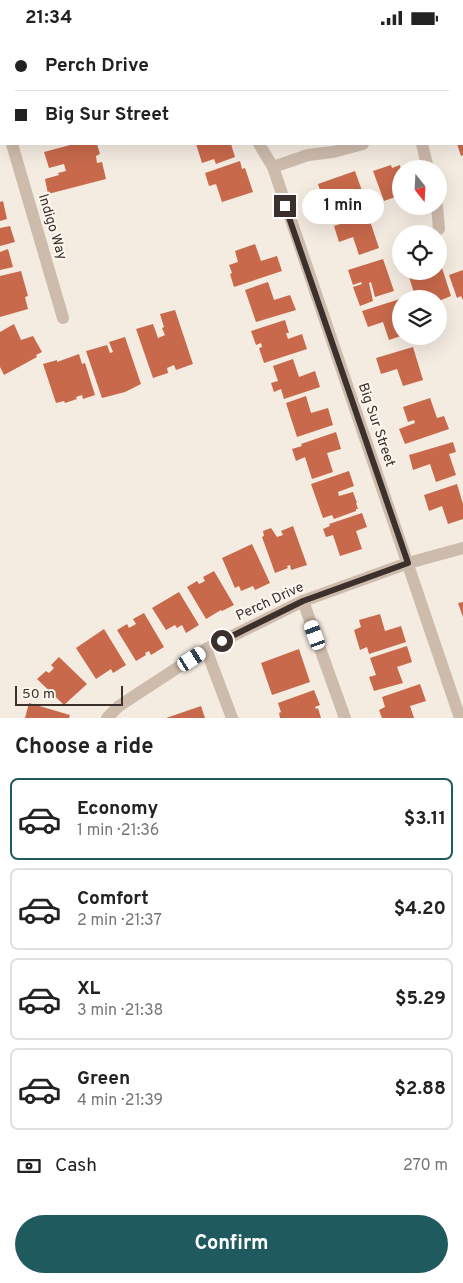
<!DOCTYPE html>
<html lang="en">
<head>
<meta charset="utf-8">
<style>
  body { margin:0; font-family:Overpass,sans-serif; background:#f6f6f6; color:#222; height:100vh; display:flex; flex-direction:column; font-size:19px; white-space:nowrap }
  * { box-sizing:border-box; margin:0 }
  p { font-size:16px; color:#767676 }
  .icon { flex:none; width:28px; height:28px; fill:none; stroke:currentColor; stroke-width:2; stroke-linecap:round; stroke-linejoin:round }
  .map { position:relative; height:683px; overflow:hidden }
  .details { display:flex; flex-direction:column; background:#fff; flex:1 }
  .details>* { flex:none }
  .banner { position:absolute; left:0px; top:0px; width:464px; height:110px; box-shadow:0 5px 20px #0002; display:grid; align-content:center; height:110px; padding:0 15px; background:#fff }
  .needle { width:32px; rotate:162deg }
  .fabs { position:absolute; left:392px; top:125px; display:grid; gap:10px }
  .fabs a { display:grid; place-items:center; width:55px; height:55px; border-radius:50%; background:#fff; box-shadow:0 5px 20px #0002; font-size:25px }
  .scale { position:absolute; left:15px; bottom:12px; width:108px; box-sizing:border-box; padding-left:5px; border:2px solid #3b302b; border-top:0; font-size:14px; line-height:18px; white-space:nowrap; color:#3b302b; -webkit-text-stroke:4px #fbf5ee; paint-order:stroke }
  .end { position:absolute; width:22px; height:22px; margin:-11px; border:6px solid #3b302b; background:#fff; box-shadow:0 0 0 2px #fff }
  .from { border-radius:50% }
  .bubble { position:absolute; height:35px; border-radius:18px; background:#fff; box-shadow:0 5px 20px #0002; font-size:16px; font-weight:700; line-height:35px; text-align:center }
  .car { position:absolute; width:15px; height:30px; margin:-15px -8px; border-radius:6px; box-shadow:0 0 4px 1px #0007; background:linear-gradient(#fff 24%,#345 0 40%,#fff 0 76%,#345 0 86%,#fff 0) }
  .banner b { display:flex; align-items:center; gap:18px; height:48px; font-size:19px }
  .banner b+b { border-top:1px solid #e0e0e0 }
  .banner i { width:12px; height:12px; background:#222 }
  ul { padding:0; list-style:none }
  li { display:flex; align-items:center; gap:15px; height:82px; margin:0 10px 8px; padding:0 5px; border:2px solid #e0e0e0; border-radius:8px }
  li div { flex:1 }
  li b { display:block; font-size:19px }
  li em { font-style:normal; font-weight:700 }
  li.selected { border-color:#1f5a5e }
  li>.icon { width:45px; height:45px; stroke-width:1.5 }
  h2 { padding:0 15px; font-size:22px; line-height:60px }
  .pay { display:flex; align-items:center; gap:12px; height:55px; padding:0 15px; font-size:19px }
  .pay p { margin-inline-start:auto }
  .primary-button { display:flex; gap:10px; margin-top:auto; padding:10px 15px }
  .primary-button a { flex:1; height:58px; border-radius:30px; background:#1f5a5e; color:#fff; font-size:20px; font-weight:700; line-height:58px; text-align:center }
  .status { display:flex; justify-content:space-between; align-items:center; height:35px; padding:0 25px; background:#fff; direction:ltr }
  .status svg { height:14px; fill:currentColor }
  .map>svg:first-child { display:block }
</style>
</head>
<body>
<div class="status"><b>21:34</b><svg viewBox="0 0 49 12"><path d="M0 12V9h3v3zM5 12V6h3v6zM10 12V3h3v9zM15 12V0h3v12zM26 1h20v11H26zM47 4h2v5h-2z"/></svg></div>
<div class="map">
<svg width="463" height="683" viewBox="0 0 463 683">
  <rect width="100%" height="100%" fill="#f4ebe1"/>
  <g fill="#c8694b">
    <polygon points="74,109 97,109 100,119 96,121 97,128 102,127 106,144 48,159 45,144 59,140 58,138 66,136 64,129 49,133 44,117"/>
    <polygon points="196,109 231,109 235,122 216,129 214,124 202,128"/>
    <polygon points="457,109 463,109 463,120 461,121"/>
    <polygon points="240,126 242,134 245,133 253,157 222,167 216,149 209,151 205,138"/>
    <polygon points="391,130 392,133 400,130 401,135 401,160 384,166 373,136"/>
    <polygon points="355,136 367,170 346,177 340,159 323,164 318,149"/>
    <polygon points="3,166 7,184 0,186 0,167"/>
    <polygon points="368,180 379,213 359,220 353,202 339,207 334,191"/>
    <polygon points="10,191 15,207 0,211 0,193"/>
    <polygon points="255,209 261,226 277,221 282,236 234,252 230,239 232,238 229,230 238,227 235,216"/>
    <polygon points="8,214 13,232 0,235 0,217"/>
    <polygon points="383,224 394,256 375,262 371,247 369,248 373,266 360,271 353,252 362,249 361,247 353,250 348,235"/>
    <polygon points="442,233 451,261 439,266 439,264 416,264 409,242 427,236 439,236 439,234"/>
    <polygon points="463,235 463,265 461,261 457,263 449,240"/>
    <polygon points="21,236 28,261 25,262 28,274 0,282 0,241"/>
    <polygon points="268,247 274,265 290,260 296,275 256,287 245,255"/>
    <polygon points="400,264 401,269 401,301 389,305 383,287 368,292 362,276"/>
    <polygon points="175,275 193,329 176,335 174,330 167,333 168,338 153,343 136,294 153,289 158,303 165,300 162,293 164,292 160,279"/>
    <polygon points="285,285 289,298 286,298 288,304 302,299 307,314 264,328 259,313 262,312 261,308 256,310 251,296"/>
    <polygon points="14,289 21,305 33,301 42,317 36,320 37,322 4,340 0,332 0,297"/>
    <polygon points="125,302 141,349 125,357 102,363 86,316 107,310 110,318 113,317 109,307"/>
    <polygon points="413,312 423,345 403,351 397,334 381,339 376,323"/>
    <polygon points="79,319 82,329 85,328 95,360 83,364 82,360 76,362 77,364 65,368 64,366 56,368 43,329 57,325 57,327"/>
    <polygon points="293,324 299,342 315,336 320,352 284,364 281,354 274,357 271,348 278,346 273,331"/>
    <polygon points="306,361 311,378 328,373 333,390 297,402 286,368"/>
    <polygon points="430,363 437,383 444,381 449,394 405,409 399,394 415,388 414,385 408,387 403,372"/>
    <polygon points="336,397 341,414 327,418 333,437 312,444 305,422 296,426 292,414 302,411 301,409"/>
    <polygon points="453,407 456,417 449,419 456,440 436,447 430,429 413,435 409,420"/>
    <polygon points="349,436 354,451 338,457 339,461 353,457 357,468 356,468 358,474 356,474 356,476 334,484 332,480 323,483 311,449"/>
    <polygon points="457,449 463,469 463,484 448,489 442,471 429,476 424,460"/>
    <polygon points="362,478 367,492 356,496 362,514 340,521 333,500 326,502 323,494 330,491 329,489"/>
    <polygon points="293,491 307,530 291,535 290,530 287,531 288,533 275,538 262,502 264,501 263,496 271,493 277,502 283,500 281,496"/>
    <polygon points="252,509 270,548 255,555 253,551 241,556 239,551 235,553 222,523"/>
    <polygon points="214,536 234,570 222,576 221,575 206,584 187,552 197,546 199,549 205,546 203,542"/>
    <polygon points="179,557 199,590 186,598 182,590 177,593 175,590 166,595 152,573"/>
    <polygon points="463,567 463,582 458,568"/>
    <polygon points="144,578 164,612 151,620 149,616 145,618 146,620 136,626 117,595 127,589 129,593 136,589 133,584"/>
    <polygon points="380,579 385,596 401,591 406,607 369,619 367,612 360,615 354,595 361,592 359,585"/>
    <polygon points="104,594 126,630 113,638 111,634 96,644 76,613"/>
    <polygon points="407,611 412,627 397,632 403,648 374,656 369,642 376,640 370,623"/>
    <polygon points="299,614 310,647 272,660 261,628"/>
    <polygon points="59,622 87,649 64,670 37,644 46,636 49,638 54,633 51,630"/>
    <polygon points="420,649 426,666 410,671 414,683 382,683 379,675 385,672 382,662"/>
    <polygon points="314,655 320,670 315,672 316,674 318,673 321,683 280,683 279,678 281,677 278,668"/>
    <polygon points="29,668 70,680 69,683 25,683"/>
    <polygon points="201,671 205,683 166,683"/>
  </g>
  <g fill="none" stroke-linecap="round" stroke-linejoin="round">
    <g stroke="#cdbbac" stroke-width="12">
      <polyline points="216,0 216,1"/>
      <polyline points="399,0 399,1"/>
      <polyline points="0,68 1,72"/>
      <polyline points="12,109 63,283"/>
      <polyline points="259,109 273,132 460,683"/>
      <polyline points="422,109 428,134"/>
      <polyline points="273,132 308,120 333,117 363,109"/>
      <polyline points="437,171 439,194"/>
      <polyline points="303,566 345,683"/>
      <polyline points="206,614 232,683"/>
      <polyline points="107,683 119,671 206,614 303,566 408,528 463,513"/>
    </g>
  </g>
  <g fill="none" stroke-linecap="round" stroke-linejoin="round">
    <polyline stroke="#3b302b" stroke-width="6" points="222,606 303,566 408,528 285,171"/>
  </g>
  <g text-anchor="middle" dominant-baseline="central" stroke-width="4.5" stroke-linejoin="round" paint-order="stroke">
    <g font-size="14" fill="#3b302b" stroke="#fbf5ee">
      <text transform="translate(52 192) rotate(73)">Indigo Way</text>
      <text transform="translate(376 390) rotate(71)">Big Sur Street</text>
      <text transform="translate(270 567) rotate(-25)">Perch Drive</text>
    </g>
  </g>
</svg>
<div class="fabs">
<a><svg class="needle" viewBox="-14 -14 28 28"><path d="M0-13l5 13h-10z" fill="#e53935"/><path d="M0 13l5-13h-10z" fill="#767676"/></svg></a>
<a><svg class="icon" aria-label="locate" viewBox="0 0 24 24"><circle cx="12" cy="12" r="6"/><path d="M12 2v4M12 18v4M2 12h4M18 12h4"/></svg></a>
<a><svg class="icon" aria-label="layers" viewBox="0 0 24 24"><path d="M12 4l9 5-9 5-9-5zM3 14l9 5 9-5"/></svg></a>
</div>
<div class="scale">50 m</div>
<i class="end from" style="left:222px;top:606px"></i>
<i class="end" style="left:285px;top:171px"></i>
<div class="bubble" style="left:302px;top:154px;width:82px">1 min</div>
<i class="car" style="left:315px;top:600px;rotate:340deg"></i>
<i class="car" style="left:192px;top:624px;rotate:57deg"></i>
<div class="banner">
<b><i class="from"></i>Perch Drive</b>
<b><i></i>Big Sur Street</b>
</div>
</div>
<section class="details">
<h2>Choose a ride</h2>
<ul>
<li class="selected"><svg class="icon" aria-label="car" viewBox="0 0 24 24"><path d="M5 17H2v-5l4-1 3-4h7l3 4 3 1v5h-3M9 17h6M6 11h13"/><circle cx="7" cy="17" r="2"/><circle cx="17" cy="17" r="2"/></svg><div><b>Economy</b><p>1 min · 21:36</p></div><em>$3.11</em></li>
<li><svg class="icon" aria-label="car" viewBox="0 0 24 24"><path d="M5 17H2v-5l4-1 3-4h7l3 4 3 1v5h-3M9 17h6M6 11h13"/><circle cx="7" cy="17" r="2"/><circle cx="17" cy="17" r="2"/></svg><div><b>Comfort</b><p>2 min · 21:37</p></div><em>$4.20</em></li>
<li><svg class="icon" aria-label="car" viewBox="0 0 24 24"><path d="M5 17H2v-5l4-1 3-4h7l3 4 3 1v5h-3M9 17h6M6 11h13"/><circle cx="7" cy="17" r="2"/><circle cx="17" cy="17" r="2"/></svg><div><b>XL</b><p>3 min · 21:38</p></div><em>$5.29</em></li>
<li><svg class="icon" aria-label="car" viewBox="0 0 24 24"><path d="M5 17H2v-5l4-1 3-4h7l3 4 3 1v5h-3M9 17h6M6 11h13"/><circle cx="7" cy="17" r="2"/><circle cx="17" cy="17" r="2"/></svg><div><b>Green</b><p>4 min · 21:39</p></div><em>$2.88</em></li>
</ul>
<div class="pay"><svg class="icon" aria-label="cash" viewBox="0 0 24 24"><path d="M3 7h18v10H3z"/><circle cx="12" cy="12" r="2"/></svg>Cash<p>270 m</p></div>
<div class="primary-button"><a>Confirm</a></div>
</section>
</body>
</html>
